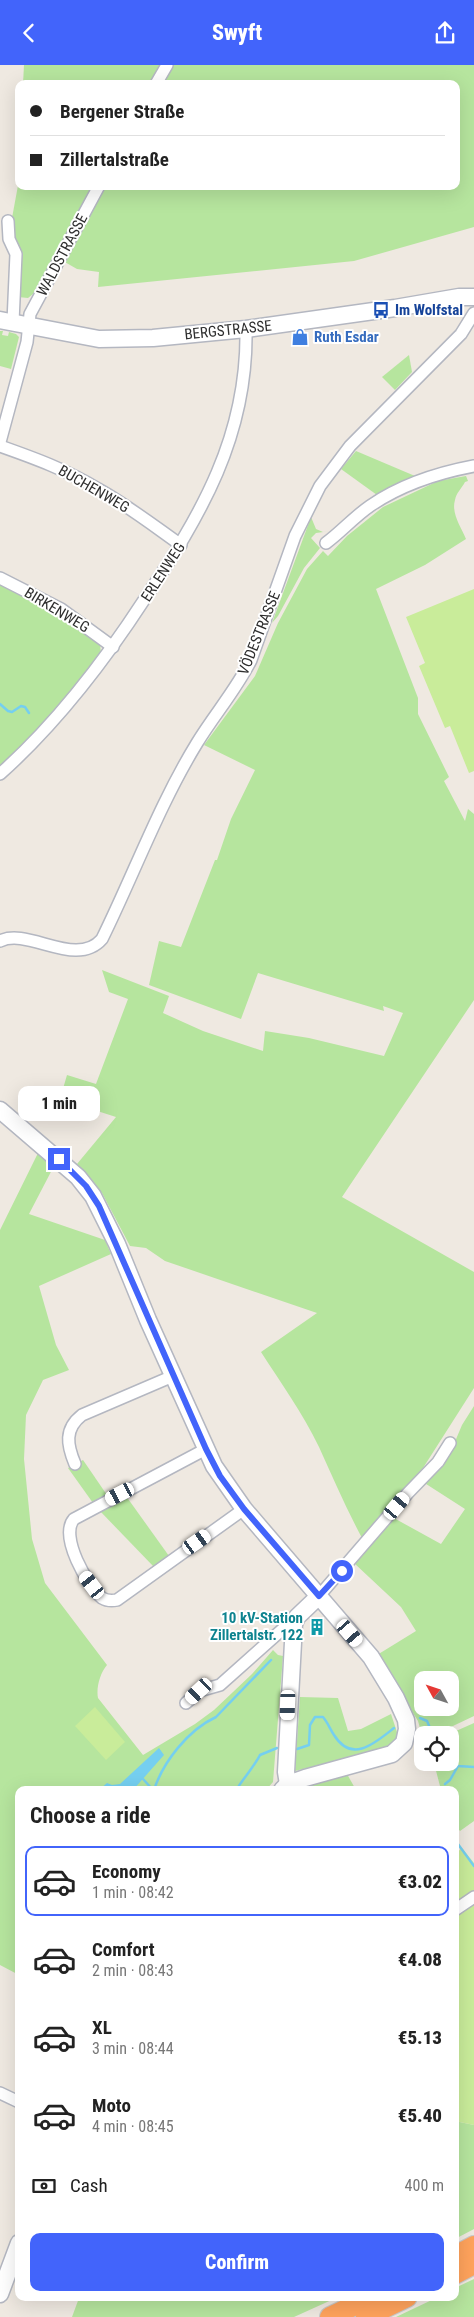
<!DOCTYPE html>
<html lang="en">
<head>
<meta charset="utf-8">
<style>
  body { margin:0; font-family:"Roboto Condensed",sans-serif; background:#f2f2f2; color:#222; height:100vh; display:flex; flex-direction:column; font-size:19px; white-space:nowrap }
  * { box-sizing:border-box; margin:0 }
  p { font-size:16px; color:#767676 }
  .icon { flex:none; width:28px; height:28px; fill:none; stroke:currentColor; stroke-width:2; stroke-linecap:round; stroke-linejoin:round }
  .map { position:relative; flex:1; overflow:hidden }
  .drawer { position:absolute; left:15px; top:1721px; width:444px; height:515px; display:flex; flex-direction:column; background:#fff; border-radius:10px; box-shadow:0 5px 20px #0002 }
  .drawer>* { flex:none }
  .guide { position:absolute; left:15px; top:15px; width:445px; height:110px; border-radius:10px; box-shadow:0 5px 20px #0002; display:grid; align-content:center; height:110px; padding:0 15px; background:#fff }
  .needle { width:32px; rotate:310deg }
  .tools { position:absolute; left:414px; top:1606px; display:grid; gap:10px }
  .tools a { display:grid; place-items:center; width:45px; height:45px; border-radius:10px; background:#fff; box-shadow:0 5px 20px #0002; font-size:25px }
  .end { position:absolute; width:22px; height:22px; margin:-11px; border:6px solid #4264fb; background:#fff; box-shadow:0 0 0 2px #fff }
  .from { border-radius:50% }
  .bubble { position:absolute; height:35px; border-radius:10px; background:#fff; box-shadow:0 5px 20px #0002; font-size:16px; font-weight:800; line-height:35px; text-align:center }
  .car { position:absolute; width:15px; height:30px; margin:-15px -8px; border-radius:6px; box-shadow:0 0 4px 1px #0007; background:linear-gradient(#fff 24%,#345 0 40%,#fff 0 76%,#345 0 86%,#fff 0) }
  .guide b { display:flex; align-items:center; gap:18px; height:48px; font-size:19px }
  .guide b+b { border-top:1px solid #e0e0e0 }
  .guide i { width:12px; height:12px; background:#222 }
  ul { padding:0; list-style:none }
  li { display:flex; align-items:center; gap:15px; height:70px; margin:0 10px 8px; padding:0 5px; border:2px solid transparent; border-radius:10px }
  li div { flex:1 }
  li b { display:block; font-size:19px }
  li em { font-style:normal; font-weight:800 }
  li.selected { border-color:#4264fb }
  li>.icon { width:45px; height:45px; stroke-width:1.5 }
  h2 { padding:0 15px; font-size:22px; line-height:60px }
  .pay { display:flex; align-items:center; gap:12px; height:55px; padding:0 15px; font-size:19px }
  .pay p { margin-inline-start:auto }
  .button { display:flex; gap:10px; margin-top:auto; padding:10px 15px }
  .button a { flex:1; height:58px; border-radius:10px; background:#4264fb; color:#fff; font-size:20px; font-weight:800; line-height:58px; text-align:center }
  header { display:flex; justify-content:space-between; align-items:center; height:65px; padding:0 15px; background:#4264fb; color:#fff; font-size:22px; font-weight:800 }
  .map>svg:first-child { display:block }
</style>
</head>
<body>
<header><svg class="icon" aria-label="back" viewBox="0 0 24 24"><path d="M15 5l-7 7 7 7"/></svg>Swyft<svg class="icon" aria-label="share" viewBox="0 0 24 24"><path d="M12 15V3M7 8l5-5 5 5M5 13v7h14v-7"/></svg></header>
<div class="map">
<svg width="474" height="2252" viewBox="0 0 474 2252">
  <rect width="100%" height="100%" fill="#efe9e1"/>
  <g fill="#b6e59e" fill-rule="evenodd">
    <polygon points="24,0 161,0 151,19 23,19"/>
    <polygon points="171,0 474,0 474,162 354,196 98,222 99,207 77,204 63,196 104,121 456,121 456,19 161,19"/>
    <polygon points="19,115 19,121 94,121 33,229 28,233 18,232 20,187 12,169 12,153"/>
    <polygon points="0,266 3,266 2,270 8,271 9,267 16,269 19,272 11,304 0,301"/>
    <polygon points="409,290 412,307 395,325 382,312"/>
    <polygon points="356,386 415,411 377,430 341,404"/>
    <path d="M 466,411 L 468,416 L 465,417 C 462,423 456,428 455,435 C 451,448 461,462 466,474 L 425,500 L 376,524 L 418,633 L 418,649 L 449,712 L 444,716 L 465,756 L 468,744 L 474,749 L 474,935 L 342,1132 L 474,1207 L 474,1323 L 423,1403 L 362,1473 C 346,1443 333,1413 319,1382 C 303,1349 281,1318 261,1287 L 317,1248 L 165,1196 L 146,1183 L 130,1181 L 102,1128 L 77,1099 L 116,1052 L 60,1034 L 67,1010 L 96,1019 L 128,934 L 109,927 L 102,905 L 169,931 L 163,948 L 203,966 L 263,986 L 265,966 L 309,973 L 384,991 L 403,948 L 383,941 L 384,946 L 258,908 L 241,954 L 149,920 L 159,876 L 181,882 L 215,795 L 217,795 L 231,754 L 255,705 L 204,680 L 255,611 L 278,558 L 307,504 L 323,486 L 328,491 L 347,471 L 383,442 L 438,416 Z"/>
    <polygon points="311,452 316,464 323,467 331,466 316,468 311,473 320,483 304,503 278,551 272,558"/>
    <polygon points="0,517 47,540 100,578 101,589 57,645 0,705"/>
    <path d="M 38,1088 L 54,1101 L 29,1149 L 105,1175 L 111,1189 L 39,1221 L 56,1280 L 69,1305 L 43,1315 L 26,1350 L 24,1394 L 32,1474 L 45,1518 L 107,1600 C 100,1608 96,1623 98,1633 L 143,1690 L 195,1659 L 214,1645 L 252,1609 L 273,1585 L 278,1590 L 283,1591 L 273,1717 L 266,1725 L 19,1725 L 19,1910 L 0,1900 L 0,1165 Z"/>
    <path d="M 474,1341 L 474,1651 L 434,1670 L 422,1670 L 418,1656 L 377,1590 L 416,1566 L 401,1542 L 354,1498 L 392,1452 L 441,1479 L 465,1444 L 423,1417 L 454,1379 L 462,1360 ZM 422,1615 L 450,1615 L 450,1642 L 422,1642 Z"/>
    <polygon points="83,1395 107,1430 93,1438 68,1403"/>
    <polygon points="126,1431 169,1491 154,1502 99,1445"/>
    <polygon points="300,1632 338,1633 348,1666 361,1664 391,1649 399,1673 391,1682 295,1706"/>
    <polygon points="474,1658 474,1756 460,1766 455,1760 455,1725 441,1725 434,1698 450,1698 450,1670 447,1670"/>
    <polygon points="347,1709 356,1725 297,1725"/>
    <polygon points="455,2056 474,2060 474,2164 455,2174"/>
    <polygon points="474,2214 474,2252 396,2252 436,2233 455,2232 455,2223"/>
    <polygon points="109,2233 112,2234 336,2233 294,2252 72,2252 79,2233"/>
  </g>
  <g fill="#c9ec9a">
    <polygon points="474,524 474,706 469,708 450,661 445,663 419,601 425,598 406,552"/>
    <polygon points="95,1642 125,1677 106,1695 75,1661"/>
    <polygon points="462,1783 474,1798 474,2060 455,2056 455,1789"/>
  </g>
  <polygon fill="#75cff0" points="159,1683 164,1690 133,1725 99,1725 107,1718 112,1720 120,1719"/>
  <g fill="none" stroke-linecap="round" stroke-linejoin="round">
    <g stroke="#75cff0" stroke-width="2.5">
      <polyline points="0,639 8,646 12,647 21,641 25,642 29,648"/>
      <polyline points="420,1653 427,1656 433,1670"/>
      <path d="M 297,1684 L 309,1680 L 310,1660 L 315,1652 L 323,1652 C 328,1658 330,1664 334,1670 C 352,1699 375,1678 394,1663"/>
      <polyline points="449,1698 458,1701 474,1702"/>
      <polyline points="143,1714 153,1725"/>
      <polyline points="445,1719 450,1715 458,1701"/>
      <path d="M 154,1725 C 163,1697 188,1665 216,1652 L 271,1595"/>
      <path d="M 230,1725 L 237,1724 C 244,1712 254,1702 260,1690 L 277,1683"/>
      <polyline points="455,1775 474,1801"/>
    </g>
    <g stroke="#b4b7c1" stroke-width="14">
      <g id="street">
        <polyline points="156,19 167,0"/>
        <polyline points="8,156 9,174 16,189 13,257"/>
        <polyline points="0,377 27,277 30,249 99,121"/>
        <path d="M 0,381 C 34,393 67,405 98,424 C 127,440 154,461 181,480"/>
        <path d="M 326,478 C 341,467 354,452 370,441 C 402,419 437,408 474,401"/>
        <polyline points="0,513 61,544 113,582"/>
        <path d="M 0,709 C 56,659 103,598 144,535 C 201,450 248,371 246,264"/>
        <path d="M 0,876 C 28,862 76,904 102,874 C 134,809 159,740 197,678 C 214,650 236,625 251,595 L 295,471 L 320,421 L 350,381 L 461,269 L 474,248"/>
        <path d="M 206,1384 L 74,1454 C 59,1471 87,1520 102,1533 C 107,1536 112,1536 117,1535 L 244,1444"/>
        <path d="M 75,1399 C 67,1380 64,1364 82,1350 L 173,1311"/>
        <polyline points="319,1531 408,1428 438,1397 450,1378"/>
        <polyline points="186,1638 199,1626 220,1620 284,1563 294,1559"/>
        <polyline points="455,1845 474,1832"/>
        <polyline points="0,2028 19,2037"/>
      </g>
    </g>
    <g stroke="#b4b7c1" stroke-width="19">
      <g id="secondary">
        <polyline points="0,255 99,274 153,273 246,264 395,243 459,232 474,232"/>
        <polyline points="0,1045 78,1112 93,1131 117,1179 148,1255 214,1401 244,1444 371,1592 396,1633 406,1655 407,1664 404,1678 392,1689 305,1713 288,1719 282,1725"/>
        <polyline points="288,1719 286,1707 294,1559 297,1552 319,1531"/>
        <polyline points="0,2229 19,2178"/>
      </g>
    </g>
    <g stroke="#c9c9c9" stroke-width="22">
      <g id="highway">
        <polyline points="455,2191 474,2181"/>
        <polyline points="455,2209 474,2199"/>
        <polyline points="330,2252 372,2232"/>
        <polyline points="366,2252 407,2232"/>
      </g>
    </g>
    <use href="#street" stroke="#fff" stroke-width="11"/>
    <use href="#secondary" stroke="#fff" stroke-width="16"/>
    <use href="#highway" stroke="#ffa35c" stroke-width="20"/>
  </g>
  <g fill="none" stroke-linecap="round" stroke-linejoin="round">
    <polyline stroke="#4264fb" stroke-width="6" points="59,1094 86,1121 99,1141 206,1384 220,1411 244,1444 319,1531 342,1506"/>
  </g>
  <defs>
    <g id="bus-bare" transform="scale(1.35)"><path d="M-5-6H5V4H4V6H2V4H-2V6H-4V4H-5ZM-3.5-4V0h7V-4ZM-3.5 1.2v1.5H-2V1.2ZM2 1.2v1.5H3.5V1.2Z" fill="#1a4fb4" stroke="#fff" stroke-width="2.5" paint-order="stroke"/></g>
    <g id="shop-bare" transform="scale(1.35)"><path d="M-5-2.5h2.3a2.7 3.5 0 0 1 5.4 0H5L5.5 6h-11ZM-1.5-2.5h3a1.5 2.3 0 0 0-3 0Z" fill="#3f7fe0" stroke="#fff" stroke-width="2.5" paint-order="stroke"/></g>
    <g id="building-bare" transform="scale(1.35)"><path d="M-4-6H4V6H1V3H-1V6H-4ZM-2.5-4.3h1.7v1.8h-1.7ZM.8-4.3h1.7v1.8H.8ZM-2.5-1h1.7V.8h-1.7ZM.8-1h1.7V.8H.8Z" fill="#0f9aa8" stroke="#fff" stroke-width="2.5" paint-order="stroke"/></g>
  </defs>
  <g fill-rule="evenodd">
    <use href="#bus-bare" x="381" y="245"/>
    <use href="#shop-bare" x="300" y="272"/>
    <use href="#building-bare" x="317" y="1562"/>
  </g>
  <g text-anchor="middle" dominant-baseline="central" stroke-width="4" stroke-linejoin="round" paint-order="stroke">
    <g font-size="15" fill="#2e2e2e" stroke="#fff">
      <text transform="translate(62 190) rotate(-62)">WALDSTRASSE</text>
      <text transform="translate(228 265) rotate(-6)">BERGSTRASSE</text>
      <text transform="translate(94 424) rotate(30)">BUCHENWEG</text>
      <text transform="translate(163 507) rotate(-57)">ERLENWEG</text>
      <text transform="translate(57 545) rotate(31)">BIRKENWEG</text>
      <text transform="translate(259 568) rotate(-68)">VÖDESTRASSE</text>
    </g>
    <g font-size="15" font-weight="bold" fill="#164399" stroke="#fff" text-anchor="start">
      <text x="395" y="245">Im Wolfstal</text>
    </g>
    <g font-size="15" font-weight="bold" fill="#366cbe" stroke="#fff" text-anchor="start">
      <text x="314" y="272">Ruth Esdar</text>
    </g>
    <g font-size="15" font-weight="bold" fill="#0d838f" stroke="#fff" text-anchor="end">
      <text x="303" y="1553">10 kV-Station<tspan x="303" dy="17">Zillertalstr. 122</tspan></text>
    </g>
  </g>
</svg>
<div class="tools">
<a><svg class="needle" viewBox="-14 -14 28 28"><path d="M0-13l5 13h-10z" fill="#e53935"/><path d="M0 13l5-13h-10z" fill="#767676"/></svg></a>
<a><svg class="icon" aria-label="locate" viewBox="0 0 24 24"><circle cx="12" cy="12" r="6"/><path d="M12 2v4M12 18v4M2 12h4M18 12h4"/></svg></a>
</div>
<i class="end from" style="left:342px;top:1506px"></i>
<i class="end" style="left:59px;top:1094px"></i>
<div class="bubble" style="left:18px;top:1021px;width:82px">1 min</div>
<i class="car" style="left:120px;top:1429px;rotate:243deg"></i>
<i class="car" style="left:397px;top:1441px;rotate:40deg"></i>
<i class="car" style="left:197px;top:1477px;rotate:55deg"></i>
<i class="car" style="left:92px;top:1520px;rotate:323deg"></i>
<i class="car" style="left:350px;top:1568px;rotate:139deg"></i>
<i class="car" style="left:199px;top:1626px;rotate:227deg"></i>
<i class="car" style="left:288px;top:1640px;rotate:182deg"></i>
<div class="guide">
<b><i class="from"></i>Bergener Straße</b>
<b><i></i>Zillertalstraße</b>
</div>
<section class="drawer">
<h2>Choose a ride</h2>
<ul>
<li class="selected"><svg class="icon" aria-label="car" viewBox="0 0 24 24"><path d="M5 17H2v-5l4-1 3-4h7l3 4 3 1v5h-3M9 17h6M6 11h13"/><circle cx="7" cy="17" r="2"/><circle cx="17" cy="17" r="2"/></svg><div><b>Economy</b><p>1 min · 08:42</p></div><em>€3.02</em></li>
<li><svg class="icon" aria-label="car" viewBox="0 0 24 24"><path d="M5 17H2v-5l4-1 3-4h7l3 4 3 1v5h-3M9 17h6M6 11h13"/><circle cx="7" cy="17" r="2"/><circle cx="17" cy="17" r="2"/></svg><div><b>Comfort</b><p>2 min · 08:43</p></div><em>€4.08</em></li>
<li><svg class="icon" aria-label="car" viewBox="0 0 24 24"><path d="M5 17H2v-5l4-1 3-4h7l3 4 3 1v5h-3M9 17h6M6 11h13"/><circle cx="7" cy="17" r="2"/><circle cx="17" cy="17" r="2"/></svg><div><b>XL</b><p>3 min · 08:44</p></div><em>€5.13</em></li>
<li><svg class="icon" aria-label="car" viewBox="0 0 24 24"><path d="M5 17H2v-5l4-1 3-4h7l3 4 3 1v5h-3M9 17h6M6 11h13"/><circle cx="7" cy="17" r="2"/><circle cx="17" cy="17" r="2"/></svg><div><b>Moto</b><p>4 min · 08:45</p></div><em>€5.40</em></li>
</ul>
<div class="pay"><svg class="icon" aria-label="cash" viewBox="0 0 24 24"><path d="M3 7h18v10H3z"/><circle cx="12" cy="12" r="2"/></svg>Cash<p>400 m</p></div>
<div class="button"><a>Confirm</a></div>
</section>
</div>
</body>
</html>
